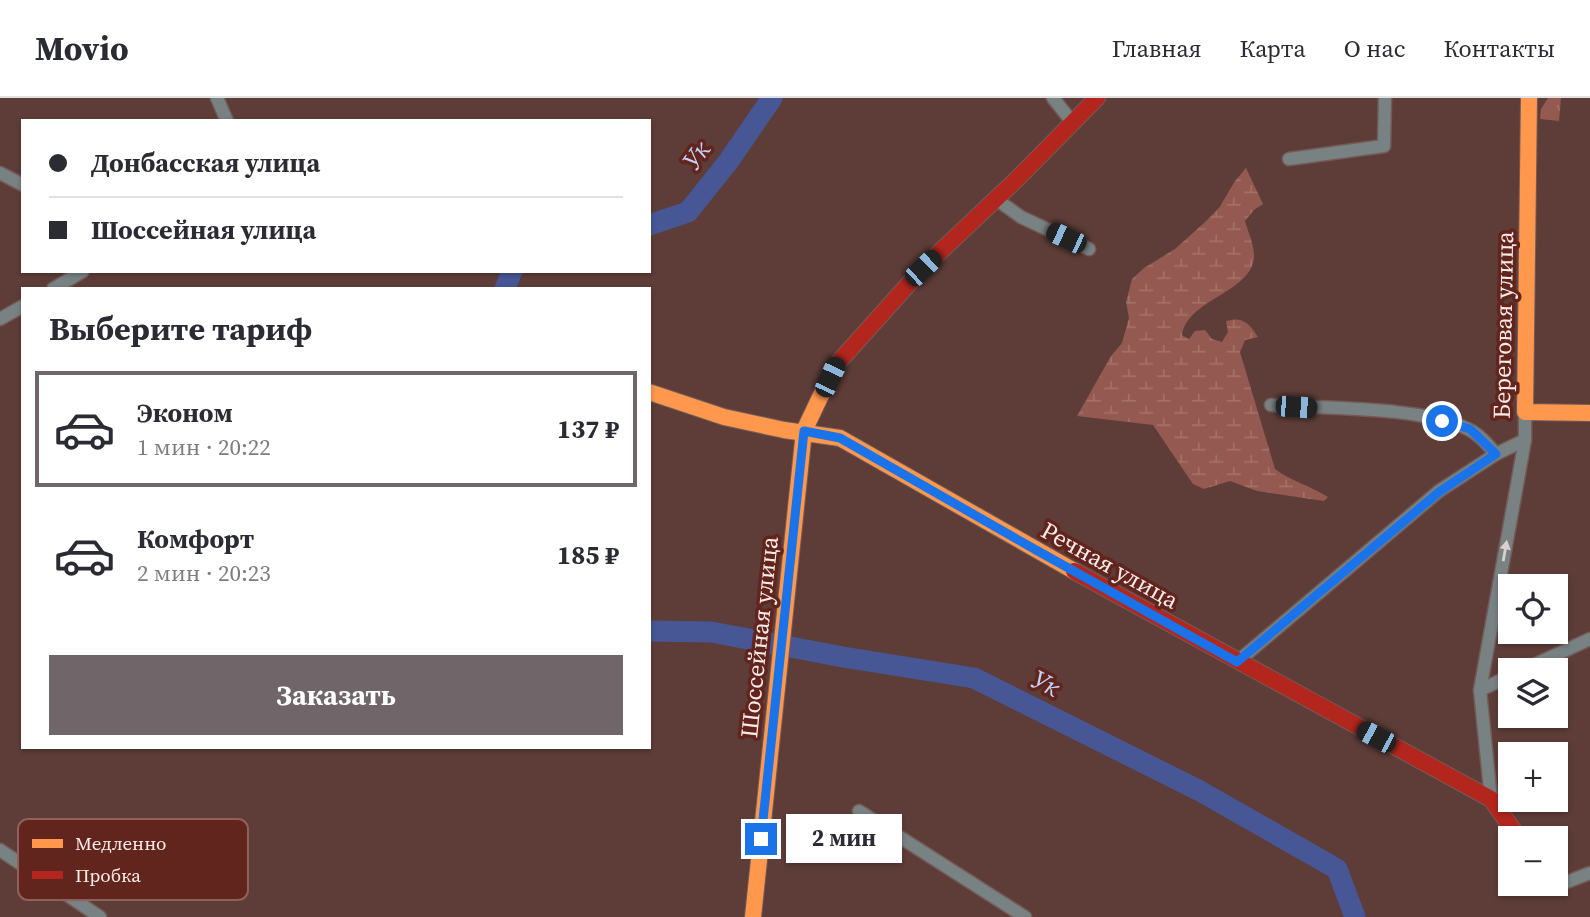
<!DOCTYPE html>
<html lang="ru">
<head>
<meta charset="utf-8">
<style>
  body { margin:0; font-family:"Source Serif 4",serif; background:#f7f7f7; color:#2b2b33; height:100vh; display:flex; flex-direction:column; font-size:26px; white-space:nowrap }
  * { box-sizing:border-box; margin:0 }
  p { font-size:23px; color:#7c7c81 }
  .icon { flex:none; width:38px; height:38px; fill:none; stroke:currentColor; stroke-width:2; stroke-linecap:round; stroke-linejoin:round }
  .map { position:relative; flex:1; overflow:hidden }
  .panel { position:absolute; left:21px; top:189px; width:630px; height:462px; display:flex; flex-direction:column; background:#fff; border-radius:0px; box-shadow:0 2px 5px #0004 }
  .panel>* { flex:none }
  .guide { position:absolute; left:21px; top:21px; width:630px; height:154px; border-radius:0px; box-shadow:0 2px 5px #0004; display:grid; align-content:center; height:154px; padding:0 28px; background:#fff }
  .tools { position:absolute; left:1498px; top:476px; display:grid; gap:14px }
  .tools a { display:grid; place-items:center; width:70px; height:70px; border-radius:0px; background:#fff; box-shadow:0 2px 5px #0004; font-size:35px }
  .end { position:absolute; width:32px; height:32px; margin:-16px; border:9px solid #1a73e8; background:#fff; box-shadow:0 0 0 4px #fff }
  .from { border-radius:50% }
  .bubble { position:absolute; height:49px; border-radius:0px; background:#fff; box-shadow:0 2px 5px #0004; font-size:23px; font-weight:700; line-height:49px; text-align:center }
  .car { position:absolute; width:21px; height:42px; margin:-21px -10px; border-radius:9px; box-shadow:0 0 5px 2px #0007; background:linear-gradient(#222 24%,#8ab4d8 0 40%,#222 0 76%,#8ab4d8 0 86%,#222 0) }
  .guide b { display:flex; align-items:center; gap:24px; height:66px; font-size:26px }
  .guide b+b { border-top:2px solid #e1e1e2 }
  .guide i { width:18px; height:18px; background:#2b2b33 }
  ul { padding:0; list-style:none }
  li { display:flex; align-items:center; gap:21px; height:116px; margin:0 14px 10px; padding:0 14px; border:4px solid transparent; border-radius:0px }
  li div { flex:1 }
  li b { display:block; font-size:26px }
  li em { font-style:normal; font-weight:700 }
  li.selected { border-color:#706669 }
  li>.icon { width:63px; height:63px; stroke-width:1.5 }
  h2 { padding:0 28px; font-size:32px; line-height:84px }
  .cta { display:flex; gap:14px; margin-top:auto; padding:14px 28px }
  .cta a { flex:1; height:80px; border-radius:0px; background:#706669; color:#fff; font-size:28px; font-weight:700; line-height:80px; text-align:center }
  header { display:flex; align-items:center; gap:42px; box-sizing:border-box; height:98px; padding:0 35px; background:#fff; border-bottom:2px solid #e1e1e2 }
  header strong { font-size:33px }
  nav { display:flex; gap:38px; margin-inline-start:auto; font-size:24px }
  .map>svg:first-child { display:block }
</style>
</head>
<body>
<header>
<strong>Movio</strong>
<nav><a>Главная</a><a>Карта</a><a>О нас</a><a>Контакты</a></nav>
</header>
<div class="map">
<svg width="1590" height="819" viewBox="0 0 1590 819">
  <defs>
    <pattern id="grass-tufts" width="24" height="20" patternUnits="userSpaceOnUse" patternTransform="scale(1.75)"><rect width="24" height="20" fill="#945950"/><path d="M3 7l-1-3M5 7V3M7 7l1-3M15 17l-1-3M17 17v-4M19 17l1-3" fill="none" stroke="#a47169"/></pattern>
    <pattern id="wetland-marsh" width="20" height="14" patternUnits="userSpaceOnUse" patternTransform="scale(1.75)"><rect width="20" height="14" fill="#945950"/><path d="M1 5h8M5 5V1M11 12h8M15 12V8" fill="none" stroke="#a47169"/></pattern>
  </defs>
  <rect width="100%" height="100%" fill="#5e3d38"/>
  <polygon fill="url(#grass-tufts)" points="1548,0 1561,0 1559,23 1540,21 1541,11"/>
  <path fill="url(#wetland-marsh)" d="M 1246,70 L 1263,106 L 1254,112 L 1245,123 C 1248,134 1255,149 1254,160 C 1250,195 1188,201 1182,237 L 1189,241 L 1195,233 L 1205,232 L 1212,241 L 1222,244 L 1228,234 L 1226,223 C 1243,218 1249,225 1258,239 L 1245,242 L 1240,254 L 1275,371 C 1291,383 1311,388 1328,399 L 1324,403 L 1257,393 L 1230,383 L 1204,391 L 1193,386 L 1153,327 L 1077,318 L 1111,258 L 1122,245 L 1129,220 L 1126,204 L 1132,181 L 1144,170 L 1175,151 L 1204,125 L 1219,110 L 1235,83 Z"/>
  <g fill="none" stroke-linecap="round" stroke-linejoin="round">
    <g stroke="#475795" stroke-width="21">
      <polyline points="649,127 688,114 728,64 772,0"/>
      <polyline points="505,191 512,173"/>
      <polyline points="649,533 711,534 843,559 974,580 1200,693 1337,771 1355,819"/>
    </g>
    <g stroke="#745b58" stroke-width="15">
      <g id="street">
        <polyline points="217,0 227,23"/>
        <polyline points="1053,0 1073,25"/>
        <polyline points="1289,61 1384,48 1385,0"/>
        <polyline points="0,75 23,87"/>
        <polyline points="996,101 1021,119 1089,151"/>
        <polyline points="53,191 83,173"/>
        <polyline points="0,221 23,208"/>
        <path d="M 1271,307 C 1326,311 1419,308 1468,331 C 1479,336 1488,347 1496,356"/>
        <polyline points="1237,564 1439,393 1496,356 1525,342"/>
        <polyline points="1523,572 1590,541"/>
        <polyline points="1480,592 1510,578"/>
        <polyline points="1491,701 1480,592 1525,342 1525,314"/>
        <polyline points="859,713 1025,819"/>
        <polyline points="0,752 100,819"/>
        <polyline points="1556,784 1559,787 1590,775"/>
      </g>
    </g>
    <g stroke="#745b58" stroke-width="18">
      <g id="slow">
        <polyline points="1529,0 1525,314 1590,315"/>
        <polyline points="649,294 724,319 784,332 840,340 1074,473"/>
        <polyline points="753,819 804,333 832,274"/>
      </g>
    </g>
    <g stroke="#745b58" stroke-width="18">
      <g id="jam">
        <polyline points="832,274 836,267 923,170 1017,81 1097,0"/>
        <polyline points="1074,473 1491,701 1519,740"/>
      </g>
    </g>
    <use href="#street" stroke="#798283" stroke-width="12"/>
    <use href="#slow" stroke="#ff974d" stroke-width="16"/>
    <use href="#jam" stroke="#b3261e" stroke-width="16"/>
  </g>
  <defs><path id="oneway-solid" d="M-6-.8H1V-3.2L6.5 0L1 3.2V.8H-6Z" transform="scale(1.75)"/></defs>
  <use fill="#dad1cf" href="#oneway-solid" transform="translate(1505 453) rotate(-80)"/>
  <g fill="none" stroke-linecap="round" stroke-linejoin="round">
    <polyline stroke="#1a73e8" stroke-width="9" points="761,741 804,333 840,340 1036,452 1237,564 1439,394 1496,356 1470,331 1442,323"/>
  </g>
  <g text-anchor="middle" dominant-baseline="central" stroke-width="7" stroke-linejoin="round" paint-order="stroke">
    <g font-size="24" fill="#fbebe8" stroke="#62251e">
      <text transform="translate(1503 227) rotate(-89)">Береговая улица</text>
      <text transform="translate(1110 467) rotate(29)">Речная улица</text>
      <text transform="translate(759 539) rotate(-84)">Шоссейная улица</text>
    </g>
    <g font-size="26" font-style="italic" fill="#c4d3fa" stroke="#62251e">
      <text transform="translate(696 57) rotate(-54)">Ук</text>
      <text transform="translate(1046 585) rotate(27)">Ук</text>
    </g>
  </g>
  <rect x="18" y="721" width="230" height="81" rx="10" fill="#62251e" stroke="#90605b" stroke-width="2"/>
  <rect x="32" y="741" width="31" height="9" fill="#ff974d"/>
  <rect x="32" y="773" width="31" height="8" fill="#b3261e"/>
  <g font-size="19" fill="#fbebe8">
    <text x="75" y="752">Медленно</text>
    <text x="75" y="784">Пробка</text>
  </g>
</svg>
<div class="tools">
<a><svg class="icon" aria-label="locate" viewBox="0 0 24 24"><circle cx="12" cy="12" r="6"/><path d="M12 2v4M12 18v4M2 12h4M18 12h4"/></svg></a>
<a><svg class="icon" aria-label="layers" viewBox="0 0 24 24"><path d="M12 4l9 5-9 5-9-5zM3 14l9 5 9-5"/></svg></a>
<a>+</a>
<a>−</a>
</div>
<i class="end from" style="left:1442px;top:323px"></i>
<i class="end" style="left:761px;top:741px"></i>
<div class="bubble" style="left:786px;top:716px;width:116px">2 мин</div>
<i class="car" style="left:1066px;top:140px;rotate:295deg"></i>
<i class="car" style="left:923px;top:170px;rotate:46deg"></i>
<i class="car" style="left:830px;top:279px;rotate:25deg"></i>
<i class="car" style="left:1296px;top:309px;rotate:94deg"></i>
<i class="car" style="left:1376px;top:639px;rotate:298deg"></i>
<div class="guide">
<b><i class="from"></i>Донбасская улица</b>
<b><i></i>Шоссейная улица</b>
</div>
<section class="panel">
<h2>Выберите тариф</h2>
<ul>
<li class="selected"><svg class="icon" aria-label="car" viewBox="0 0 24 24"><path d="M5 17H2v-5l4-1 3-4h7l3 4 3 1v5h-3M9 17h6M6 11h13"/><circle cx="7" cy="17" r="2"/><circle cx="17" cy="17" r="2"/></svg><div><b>Эконом</b><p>1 мин · 20:22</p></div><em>137 ₽</em></li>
<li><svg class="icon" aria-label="car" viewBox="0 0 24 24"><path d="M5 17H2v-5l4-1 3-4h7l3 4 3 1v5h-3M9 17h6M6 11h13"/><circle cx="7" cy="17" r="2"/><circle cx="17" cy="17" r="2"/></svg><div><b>Комфорт</b><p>2 мин · 20:23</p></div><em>185 ₽</em></li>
</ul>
<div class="cta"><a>Заказать</a></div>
</section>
</div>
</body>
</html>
